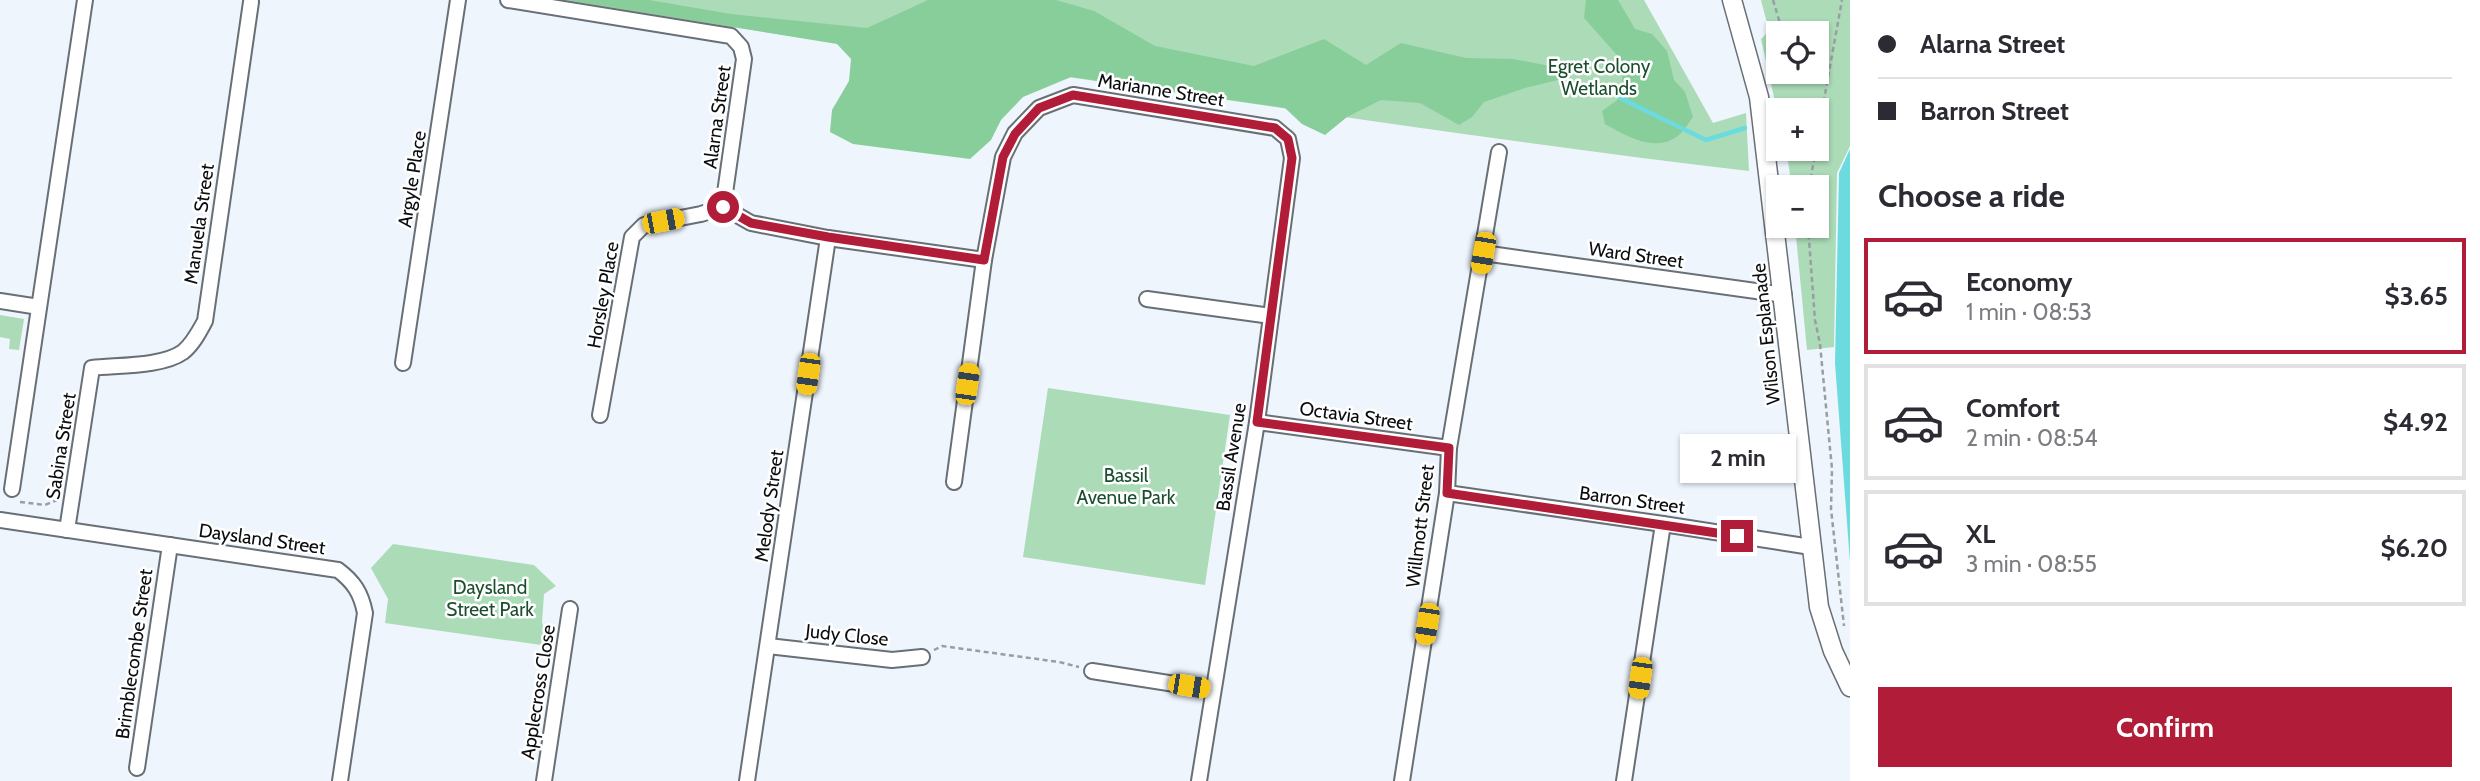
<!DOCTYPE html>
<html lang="en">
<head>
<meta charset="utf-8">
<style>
  body { margin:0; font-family:Cabin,sans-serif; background:#f7f7f7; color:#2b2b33; height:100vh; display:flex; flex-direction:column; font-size:26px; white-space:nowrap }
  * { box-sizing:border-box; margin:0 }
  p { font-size:23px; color:#7c7c81 }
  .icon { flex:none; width:38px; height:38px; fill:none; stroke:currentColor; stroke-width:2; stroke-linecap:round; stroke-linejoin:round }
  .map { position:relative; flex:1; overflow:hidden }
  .drawer { display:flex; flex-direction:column; background:#fff; width:630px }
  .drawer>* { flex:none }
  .hud { display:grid; align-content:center; height:154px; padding:0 28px; background:#fff }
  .tools { position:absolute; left:1766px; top:21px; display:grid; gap:14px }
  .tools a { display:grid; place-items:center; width:63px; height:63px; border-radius:0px; background:#fff; box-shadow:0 2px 5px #0004; font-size:35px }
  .end { position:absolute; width:32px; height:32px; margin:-16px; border:9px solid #b11d39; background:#fff; box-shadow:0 0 0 4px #fff }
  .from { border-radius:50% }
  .bubble { position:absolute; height:49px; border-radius:0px; background:#fff; box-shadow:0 2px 5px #0004; font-size:23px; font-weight:700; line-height:49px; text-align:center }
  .car { position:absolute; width:21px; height:42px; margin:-21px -10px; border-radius:9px; box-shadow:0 0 5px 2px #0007; background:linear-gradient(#f5c518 24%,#345 0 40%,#f5c518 0 76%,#345 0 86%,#f5c518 0) }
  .hud b { display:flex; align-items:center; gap:24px; height:66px; font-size:26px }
  .hud b+b { border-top:2px solid #e1e1e2 }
  .hud i { width:18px; height:18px; background:#2b2b33 }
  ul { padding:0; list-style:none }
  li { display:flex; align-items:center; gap:21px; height:116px; margin:0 14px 10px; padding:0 14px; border:4px solid #e1e1e2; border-radius:0px }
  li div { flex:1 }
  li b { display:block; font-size:26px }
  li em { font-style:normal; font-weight:700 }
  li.selected { border-color:#b11d39 }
  li>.icon { width:63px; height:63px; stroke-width:1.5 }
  h2 { padding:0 28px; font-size:32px; line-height:84px }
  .button { display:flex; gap:14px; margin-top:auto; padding:14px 28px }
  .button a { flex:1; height:80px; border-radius:0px; background:#b11d39; color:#fff; font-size:28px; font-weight:700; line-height:80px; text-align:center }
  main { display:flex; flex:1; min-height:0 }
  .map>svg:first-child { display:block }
</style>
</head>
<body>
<main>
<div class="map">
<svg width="1850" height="781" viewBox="0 0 1850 781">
  <rect width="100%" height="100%" fill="#eef5fc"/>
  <g fill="#acdbb7" fill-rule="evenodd">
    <path d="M 561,0 L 1644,0 L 1713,123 L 1746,113 L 1749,171 C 1565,150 1383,122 1199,96 C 987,65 774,35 561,0 Z"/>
    <path d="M 1761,0 L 1850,0 L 1850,146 L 1837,173 L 1834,347 L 1807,350 L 1795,226 L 1816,226 L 1816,187 L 1792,187 L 1786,149 L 1816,149 L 1816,110 L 1778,110 L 1778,115 L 1761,39 L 1769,31 ZM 1778,33 L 1816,33 L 1816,72 L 1778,72 Z"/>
    <polygon points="0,315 24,319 19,350 9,349 10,339 0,337"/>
    <polygon points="1048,388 1230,415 1205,585 1023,557"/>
    <polygon points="393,544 534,565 556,586 544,594 542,622 548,646 385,623 388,599 371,568"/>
  </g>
  <g fill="#87ce9a">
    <polygon points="567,0 649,0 731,14 867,28 928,0 1056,0 1094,11 1155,46 1254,66 1324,39 1366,65 1401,43 1466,58 1513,59 1560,68 1565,72 1562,79 1525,88 1484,102 1472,117 1459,125 1420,103 1381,100 1347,117 1325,135 1302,124 1285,108 1071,77 1023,97 1001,120 991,140 970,159 853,144 830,132 832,110 849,81 851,59 837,44"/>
    <path d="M 1586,0 L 1618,0 L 1635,29 L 1652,34 L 1667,51 L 1674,80 L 1685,92 L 1693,117 C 1689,122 1685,130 1679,135 C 1655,154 1627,136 1605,124 L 1602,111 L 1620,98 L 1624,63 L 1584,18 Z"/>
  </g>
  <polygon fill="#6bdbe0" points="1850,149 1850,562 1835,363 1839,173"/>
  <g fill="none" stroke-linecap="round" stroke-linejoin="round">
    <polyline stroke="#6bdbe0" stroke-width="4.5" points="1620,98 1706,140 1745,128"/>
    <g stroke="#686f75" stroke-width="18">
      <g id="minor">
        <polyline points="508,0 731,36 741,47 744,59 723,207 751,223 828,238 984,260"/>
        <polyline points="1483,253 1784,295"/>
        <polyline points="1147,299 1271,316"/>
        <polyline points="0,301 39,307"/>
        <polyline points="403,363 458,0"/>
        <polyline points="600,415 632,237 644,225 701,214 723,207"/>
        <polyline points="1257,422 1449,448"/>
        <polyline points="954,482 984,260 1003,157 1015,133 1039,108 1073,95 1275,128 1288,139 1292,158 1257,422 1199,781"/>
        <polyline points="12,489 85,0"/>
        <polyline points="1447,493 1663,524 1811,547"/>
        <path d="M 0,520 L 338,570 C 354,582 361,593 365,613 L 340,781"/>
        <path d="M 67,530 L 92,368 C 117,365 162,367 183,352 C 193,344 199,332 205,321 L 251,2"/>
        <polyline points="768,646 892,660 922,657"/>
        <polyline points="1092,671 1213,690"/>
        <polyline points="137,768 170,545"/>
        <polyline points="544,781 570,609"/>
        <polyline points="747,781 828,238"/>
        <polyline points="1402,781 1447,493 1449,448 1499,152"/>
        <polyline points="1624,781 1663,524"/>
      </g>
    </g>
    <g stroke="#686f75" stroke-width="21">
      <polyline id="tertiary" points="1732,0 1759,97 1819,607 1833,651 1850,687"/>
    </g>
    <g stroke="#999ea3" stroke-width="2.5" stroke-dasharray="5 3.5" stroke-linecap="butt">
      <polyline points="1773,0 1783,33"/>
      <polyline points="1798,72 1811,80 1827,83"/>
      <polyline points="1816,144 1842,0"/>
      <polyline points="1809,187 1816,149"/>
      <polyline points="1808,226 1815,320 1820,344 1832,469 1831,509 1844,626"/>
      <polyline points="20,502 45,505 57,500"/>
      <polyline points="934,650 942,646 1059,662 1079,667"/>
    </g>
    <use href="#minor" stroke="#fff" stroke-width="14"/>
    <use href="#tertiary" stroke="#fff" stroke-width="18"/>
  </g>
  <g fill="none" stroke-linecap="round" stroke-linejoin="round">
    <polyline stroke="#b11d39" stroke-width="9" points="723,207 751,223 828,237 984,260 1003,157 1015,134 1039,108 1073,95 1275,128 1288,139 1292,158 1257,422 1449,448 1447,493 1737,536"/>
  </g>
  <g text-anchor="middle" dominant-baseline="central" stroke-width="5" stroke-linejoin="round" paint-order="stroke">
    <g font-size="19" fill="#1b4e2d" stroke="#fff">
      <text x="1599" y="66">Egret Colony<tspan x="1599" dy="22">Wetlands</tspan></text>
      <text x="1126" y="475">Bassil<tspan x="1126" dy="22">Avenue Park</tspan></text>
      <text x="490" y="587">Daysland<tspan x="490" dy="22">Street Park</tspan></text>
    </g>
    <g font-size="19" fill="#0a0c0f" stroke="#fff">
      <text transform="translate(1161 90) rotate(9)">Marianne Street</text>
      <text transform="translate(717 117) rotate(-82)">Alarna Street</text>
      <text transform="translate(412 179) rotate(-81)">Argyle Place</text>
      <text transform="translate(199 224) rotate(-82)">Manuela Street</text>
      <text transform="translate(1636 255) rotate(8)">Ward Street</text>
      <text transform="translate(603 295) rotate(-80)">Horsley Place</text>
      <text transform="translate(1766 334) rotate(-96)">Wilson Esplanade</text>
      <text transform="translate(1356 416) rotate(8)">Octavia Street</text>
      <text transform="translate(61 446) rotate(-81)">Sabina Street</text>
      <text transform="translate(1231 457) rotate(-81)">Bassil Avenue</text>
      <text transform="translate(1632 500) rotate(8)">Barron Street</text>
      <text transform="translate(769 506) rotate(-82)">Melody Street</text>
      <text transform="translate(1420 526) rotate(-83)">Willmott Street</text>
      <text transform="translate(262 539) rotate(8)">Daysland Street</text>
      <text transform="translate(847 635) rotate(6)">Judy Close</text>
      <text transform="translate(134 654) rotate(-82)">Brimblecombe Street</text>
      <text transform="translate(538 692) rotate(-81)">Applecross Close</text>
    </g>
  </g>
</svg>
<div class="tools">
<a><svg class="icon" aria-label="locate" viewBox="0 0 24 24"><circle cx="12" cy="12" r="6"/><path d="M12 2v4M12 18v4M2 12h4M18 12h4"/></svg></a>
<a>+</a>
<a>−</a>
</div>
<i class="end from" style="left:723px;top:207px"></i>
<i class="end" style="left:1737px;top:536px"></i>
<div class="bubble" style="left:1680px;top:434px;width:116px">2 min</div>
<i class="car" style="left:663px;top:221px;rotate:79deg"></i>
<i class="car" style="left:1483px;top:253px;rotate:190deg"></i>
<i class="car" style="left:808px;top:374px;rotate:188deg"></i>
<i class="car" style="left:967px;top:384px;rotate:8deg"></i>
<i class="car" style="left:1427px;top:624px;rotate:189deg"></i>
<i class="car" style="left:1640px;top:678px;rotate:188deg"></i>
<i class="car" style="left:1189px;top:686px;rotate:99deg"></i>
</div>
<section class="drawer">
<div class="hud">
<b><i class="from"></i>Alarna Street</b>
<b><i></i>Barron Street</b>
</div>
<h2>Choose a ride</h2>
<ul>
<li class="selected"><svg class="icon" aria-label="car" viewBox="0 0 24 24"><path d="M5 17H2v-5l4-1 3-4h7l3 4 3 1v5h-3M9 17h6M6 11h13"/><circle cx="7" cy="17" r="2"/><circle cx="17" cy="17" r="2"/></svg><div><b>Economy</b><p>1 min · 08:53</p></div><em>$3.65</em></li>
<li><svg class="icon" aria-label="car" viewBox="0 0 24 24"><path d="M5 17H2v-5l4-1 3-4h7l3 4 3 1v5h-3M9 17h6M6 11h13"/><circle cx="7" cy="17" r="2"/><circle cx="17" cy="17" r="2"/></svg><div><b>Comfort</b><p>2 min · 08:54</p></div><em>$4.92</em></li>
<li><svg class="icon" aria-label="car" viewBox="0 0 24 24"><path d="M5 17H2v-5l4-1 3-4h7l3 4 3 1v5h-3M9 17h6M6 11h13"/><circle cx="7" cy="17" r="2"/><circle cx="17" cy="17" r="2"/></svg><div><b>XL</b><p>3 min · 08:55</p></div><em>$6.20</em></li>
</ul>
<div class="button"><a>Confirm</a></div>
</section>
</main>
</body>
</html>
